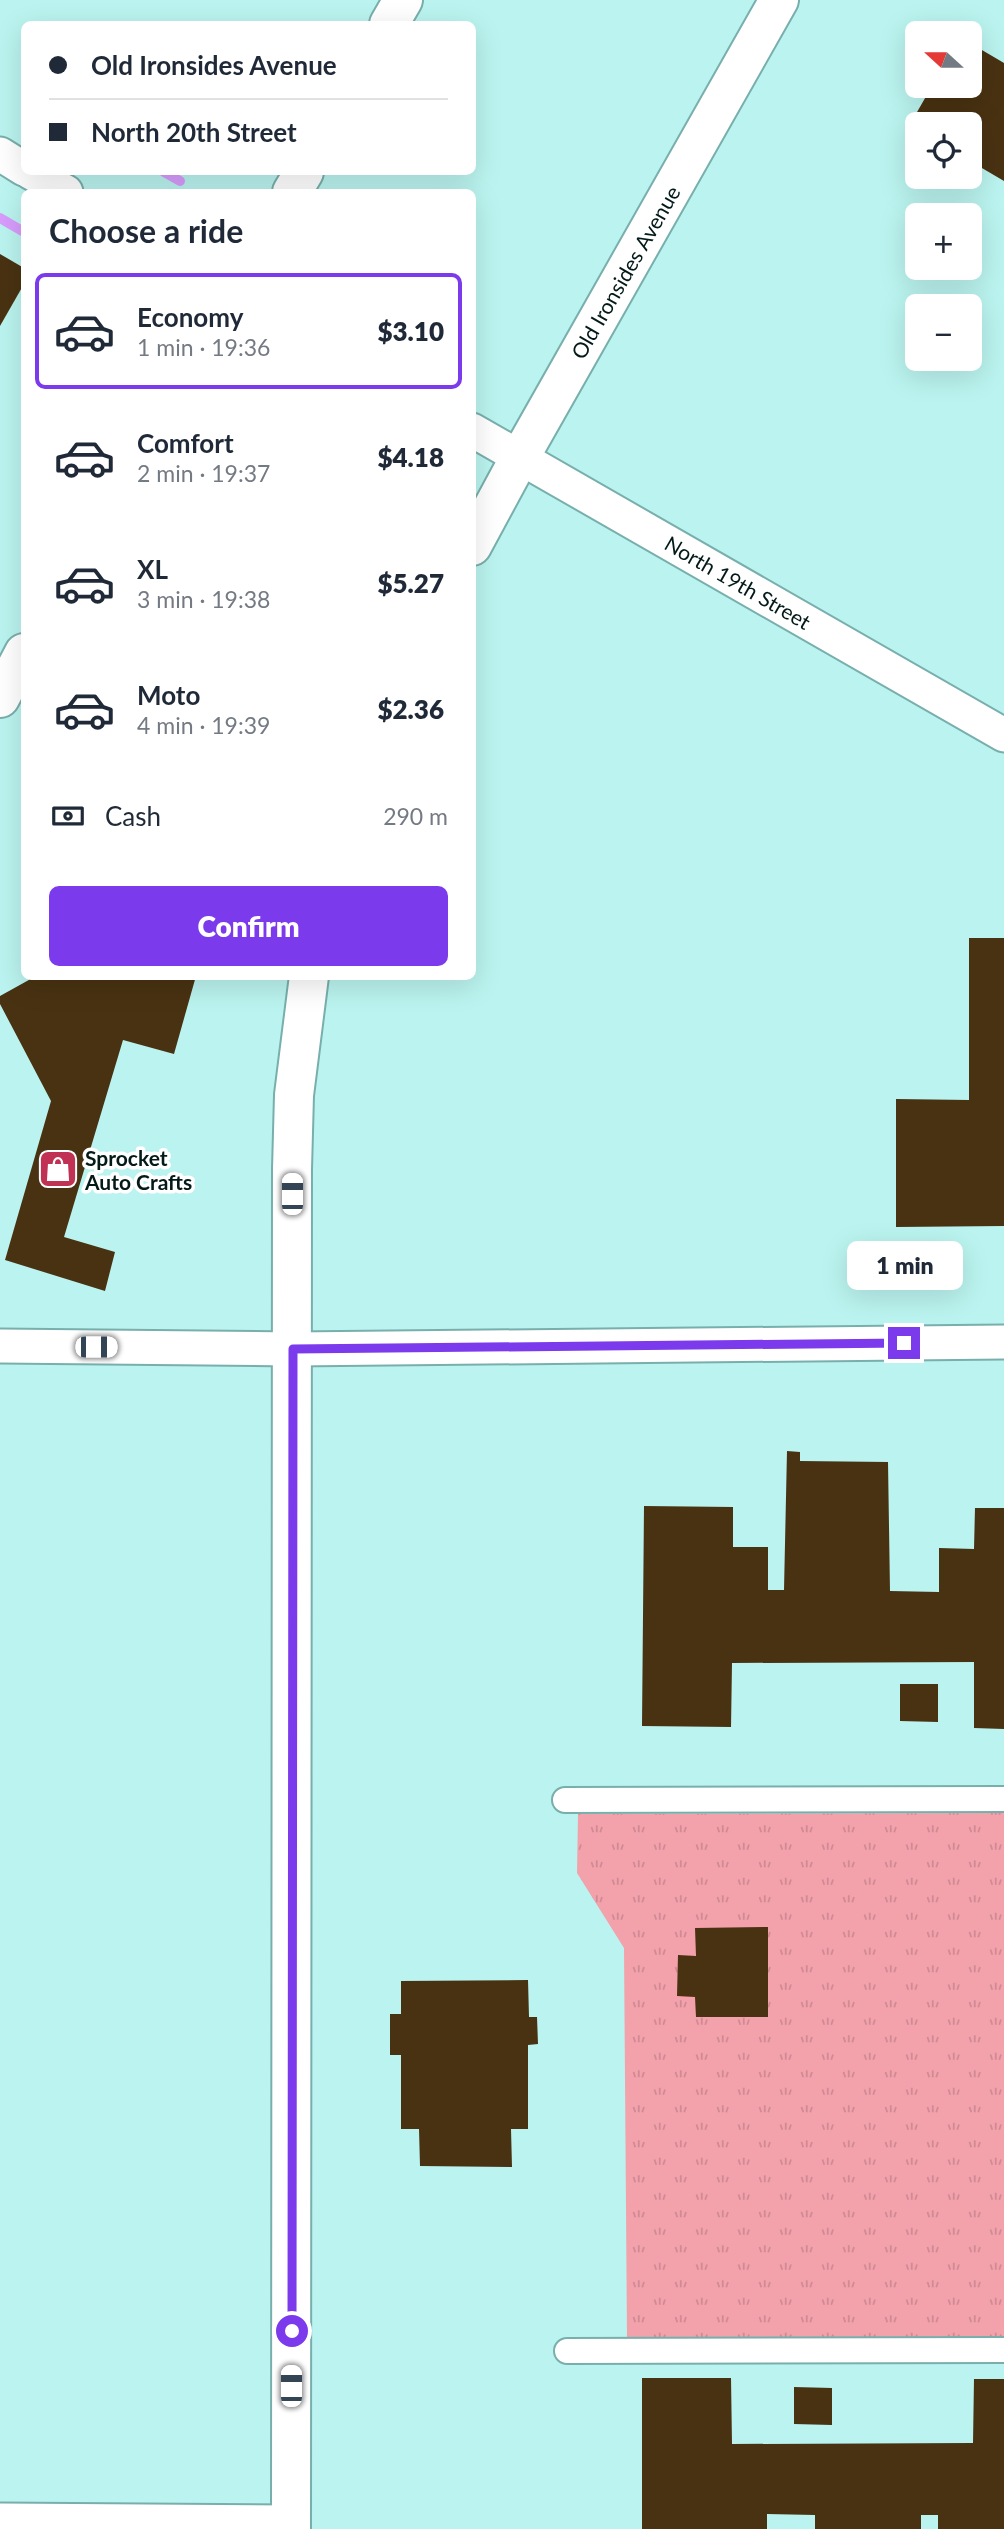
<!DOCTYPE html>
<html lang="en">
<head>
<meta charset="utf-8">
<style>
  body { margin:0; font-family:Lato,sans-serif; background:#f6f6f7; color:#1f2937; height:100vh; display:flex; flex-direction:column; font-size:26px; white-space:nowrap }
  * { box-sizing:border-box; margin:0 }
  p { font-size:23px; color:#747a83 }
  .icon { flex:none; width:38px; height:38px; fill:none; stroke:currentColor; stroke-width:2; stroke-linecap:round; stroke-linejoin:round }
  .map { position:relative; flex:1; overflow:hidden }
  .side { position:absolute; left:21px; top:189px; width:455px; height:791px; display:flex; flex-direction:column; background:#fff; border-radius:10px; box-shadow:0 7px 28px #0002 }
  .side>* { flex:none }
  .guide { position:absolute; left:21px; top:21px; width:455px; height:154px; border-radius:10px; box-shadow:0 7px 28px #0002; display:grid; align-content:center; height:154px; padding:0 28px; background:#fff }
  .needle { width:46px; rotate:291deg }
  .tools { position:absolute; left:905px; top:21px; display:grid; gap:14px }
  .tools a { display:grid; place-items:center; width:77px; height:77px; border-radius:10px; background:#fff; box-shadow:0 7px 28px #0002; font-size:35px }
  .end { position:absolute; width:32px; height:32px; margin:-16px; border:9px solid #7c3aed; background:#fff; box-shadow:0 0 0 4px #fff }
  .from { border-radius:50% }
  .bubble { position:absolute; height:49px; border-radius:10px; background:#fff; box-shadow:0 7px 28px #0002; font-size:23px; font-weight:800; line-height:49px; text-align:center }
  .car { position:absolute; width:21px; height:42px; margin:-21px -10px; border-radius:9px; box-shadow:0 0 5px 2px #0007; background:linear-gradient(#fff 24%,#345 0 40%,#fff 0 76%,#345 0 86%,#fff 0) }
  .guide b { display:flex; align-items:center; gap:24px; height:66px; font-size:26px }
  .guide b+b { border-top:2px solid #e0e1e3 }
  .guide i { width:18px; height:18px; background:#1f2937 }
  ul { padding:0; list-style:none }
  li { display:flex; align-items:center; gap:21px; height:116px; margin:0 14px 10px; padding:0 14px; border:4px solid transparent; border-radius:10px }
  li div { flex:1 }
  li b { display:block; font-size:26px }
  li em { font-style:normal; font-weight:800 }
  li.selected { border-color:#7c3aed }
  li>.icon { width:63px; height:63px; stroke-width:1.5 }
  h2 { padding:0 28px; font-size:32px; line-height:84px }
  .pay { display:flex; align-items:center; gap:18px; height:77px; padding:0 28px; font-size:26px }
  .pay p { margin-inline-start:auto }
  .action { display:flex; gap:14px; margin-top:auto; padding:14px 28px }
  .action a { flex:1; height:80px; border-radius:10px; background:#7c3aed; color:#fff; font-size:28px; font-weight:800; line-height:80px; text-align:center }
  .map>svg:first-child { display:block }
</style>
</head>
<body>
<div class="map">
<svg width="1004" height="2529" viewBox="0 0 1004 2529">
  <defs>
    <pattern id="park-tufts" width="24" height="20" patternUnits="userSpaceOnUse" patternTransform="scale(1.75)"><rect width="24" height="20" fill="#f3a1ab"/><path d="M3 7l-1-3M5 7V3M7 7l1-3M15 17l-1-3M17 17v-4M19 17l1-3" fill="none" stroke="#cf8a93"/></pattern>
  </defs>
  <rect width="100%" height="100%" fill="#baf3ef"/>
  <polygon fill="url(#park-tufts)" points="1004,1813 1004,2338 627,2338 624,1948 577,1873 578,1814"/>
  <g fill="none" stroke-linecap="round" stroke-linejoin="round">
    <g stroke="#d79cfc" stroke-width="10">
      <polyline points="164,172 180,181"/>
      <polyline points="0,218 24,232"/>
    </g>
  </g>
  <g fill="#493212">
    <polygon points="970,43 1004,63 1004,181 970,161 970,124 917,124 917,131 909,126 932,86 970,86"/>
    <polygon points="0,254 24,268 24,284 0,326"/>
    <polygon points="969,938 1004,938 1004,1226 896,1227 896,1099 969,1100"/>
    <polygon points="36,976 196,976 174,1054 123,1040 64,1237 115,1252 105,1291 5,1260 51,1101 0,1004 0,996"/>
    <polygon points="787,1451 800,1452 800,1461 888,1462 890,1591 939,1592 939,1548 974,1549 975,1508 1004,1508 1004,1729 974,1728 974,1662 732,1663 731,1727 642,1726 644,1506 733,1507 733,1547 768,1547 768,1590 784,1590"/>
    <polygon points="900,1684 938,1684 938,1722 900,1721"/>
    <polygon points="768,1927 768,2017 696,2017 695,1997 677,1996 678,1955 696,1956 695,1928"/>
    <polygon points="528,1980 529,2017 537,2017 538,2044 528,2045 528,2129 511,2129 512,2167 420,2166 419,2129 401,2129 401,2055 390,2055 390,2014 401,2014 401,1981"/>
    <polygon points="642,2378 731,2378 732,2444 973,2443 974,2379 1004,2379 1004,2529 938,2529 938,2515 921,2515 921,2529 815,2529 815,2515 767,2514 767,2529 642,2529"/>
    <polygon points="794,2387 832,2388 832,2425 794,2424"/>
  </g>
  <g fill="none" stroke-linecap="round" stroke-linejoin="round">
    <g stroke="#78afac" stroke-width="28">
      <g id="pedestrian">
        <polyline points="565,1800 1004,1799"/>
        <polyline points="567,2351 1004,2350"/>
      </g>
    </g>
    <g stroke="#78afac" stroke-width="37">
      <g id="minor">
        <polyline points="0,154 24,169"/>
        <polyline points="30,172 66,192"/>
        <polyline points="472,430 1004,735"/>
        <polyline points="0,1346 293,1349 1004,1342"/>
        <polyline points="0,2520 291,2522"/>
      </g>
    </g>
    <g stroke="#78afac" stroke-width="42">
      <g id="tertiary">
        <polyline points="389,24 403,0"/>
        <polyline points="292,192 304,172"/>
        <polyline points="472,546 520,457 779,0"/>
        <polyline points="0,698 24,653"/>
        <polyline points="291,2529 292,1169 294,1095 309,976"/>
      </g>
    </g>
    <use href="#pedestrian" stroke="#fff" stroke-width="24"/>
    <use href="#minor" stroke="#fff" stroke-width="33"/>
    <use href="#tertiary" stroke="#fff" stroke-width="38"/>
  </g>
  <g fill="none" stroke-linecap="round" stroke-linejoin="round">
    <polyline stroke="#7c3aed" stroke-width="9" points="292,2331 293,1349 904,1343"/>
  </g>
  <defs>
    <g id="shop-square" transform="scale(2.0125)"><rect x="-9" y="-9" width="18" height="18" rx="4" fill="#c03154" stroke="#fff"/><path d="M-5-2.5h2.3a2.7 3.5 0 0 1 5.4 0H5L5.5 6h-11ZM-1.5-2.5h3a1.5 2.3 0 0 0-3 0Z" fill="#fff"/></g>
  </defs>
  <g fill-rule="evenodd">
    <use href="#shop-square" x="58" y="1169"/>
  </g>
  <g text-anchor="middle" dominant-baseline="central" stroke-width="7" stroke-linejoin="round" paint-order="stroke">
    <g font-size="21" fill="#041a19" stroke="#fff">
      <text transform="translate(625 272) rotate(-60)">Old Ironsides Avenue</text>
      <text transform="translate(738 582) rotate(30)">North 19th Street</text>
    </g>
    <g font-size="21" font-weight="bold" fill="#041a19" stroke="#fff" text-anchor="start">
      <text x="85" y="1157">Sprocket<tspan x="85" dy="24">Auto Crafts</tspan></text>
    </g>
  </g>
</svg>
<div class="tools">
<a><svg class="needle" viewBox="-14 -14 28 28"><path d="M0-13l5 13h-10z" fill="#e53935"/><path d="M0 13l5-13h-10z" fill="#747a83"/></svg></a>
<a><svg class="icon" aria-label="locate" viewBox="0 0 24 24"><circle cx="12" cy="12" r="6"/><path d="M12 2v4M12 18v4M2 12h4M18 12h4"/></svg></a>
<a>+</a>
<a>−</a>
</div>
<i class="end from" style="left:292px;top:2331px"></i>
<i class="end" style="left:904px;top:1343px"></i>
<div class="bubble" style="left:847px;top:1241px;width:116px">1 min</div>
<i class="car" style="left:292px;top:1194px;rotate:0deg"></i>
<i class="car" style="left:96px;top:1347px;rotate:90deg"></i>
<i class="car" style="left:291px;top:2386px;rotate:0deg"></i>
<div class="guide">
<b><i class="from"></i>Old Ironsides Avenue</b>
<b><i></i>North 20th Street</b>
</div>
<section class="side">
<h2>Choose a ride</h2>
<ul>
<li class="selected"><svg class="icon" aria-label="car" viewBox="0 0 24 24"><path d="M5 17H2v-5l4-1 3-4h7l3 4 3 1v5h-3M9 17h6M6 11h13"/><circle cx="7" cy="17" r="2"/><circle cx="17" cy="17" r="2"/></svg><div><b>Economy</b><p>1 min · 19:36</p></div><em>$3.10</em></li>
<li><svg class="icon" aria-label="car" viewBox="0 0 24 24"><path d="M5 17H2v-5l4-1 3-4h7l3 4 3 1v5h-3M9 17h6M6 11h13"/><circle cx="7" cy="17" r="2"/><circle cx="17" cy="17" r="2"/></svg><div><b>Comfort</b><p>2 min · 19:37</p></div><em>$4.18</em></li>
<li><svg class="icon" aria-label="car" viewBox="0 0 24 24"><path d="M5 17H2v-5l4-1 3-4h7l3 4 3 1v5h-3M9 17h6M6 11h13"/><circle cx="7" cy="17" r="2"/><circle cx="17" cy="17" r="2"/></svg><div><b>XL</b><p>3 min · 19:38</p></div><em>$5.27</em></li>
<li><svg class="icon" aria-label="car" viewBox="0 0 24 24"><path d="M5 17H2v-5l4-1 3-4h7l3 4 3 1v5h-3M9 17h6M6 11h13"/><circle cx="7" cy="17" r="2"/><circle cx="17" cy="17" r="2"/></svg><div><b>Moto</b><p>4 min · 19:39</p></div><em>$2.36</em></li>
</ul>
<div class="pay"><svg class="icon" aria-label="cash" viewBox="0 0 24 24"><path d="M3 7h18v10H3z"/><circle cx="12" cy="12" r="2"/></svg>Cash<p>290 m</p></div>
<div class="action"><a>Confirm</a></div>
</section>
</div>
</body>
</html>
